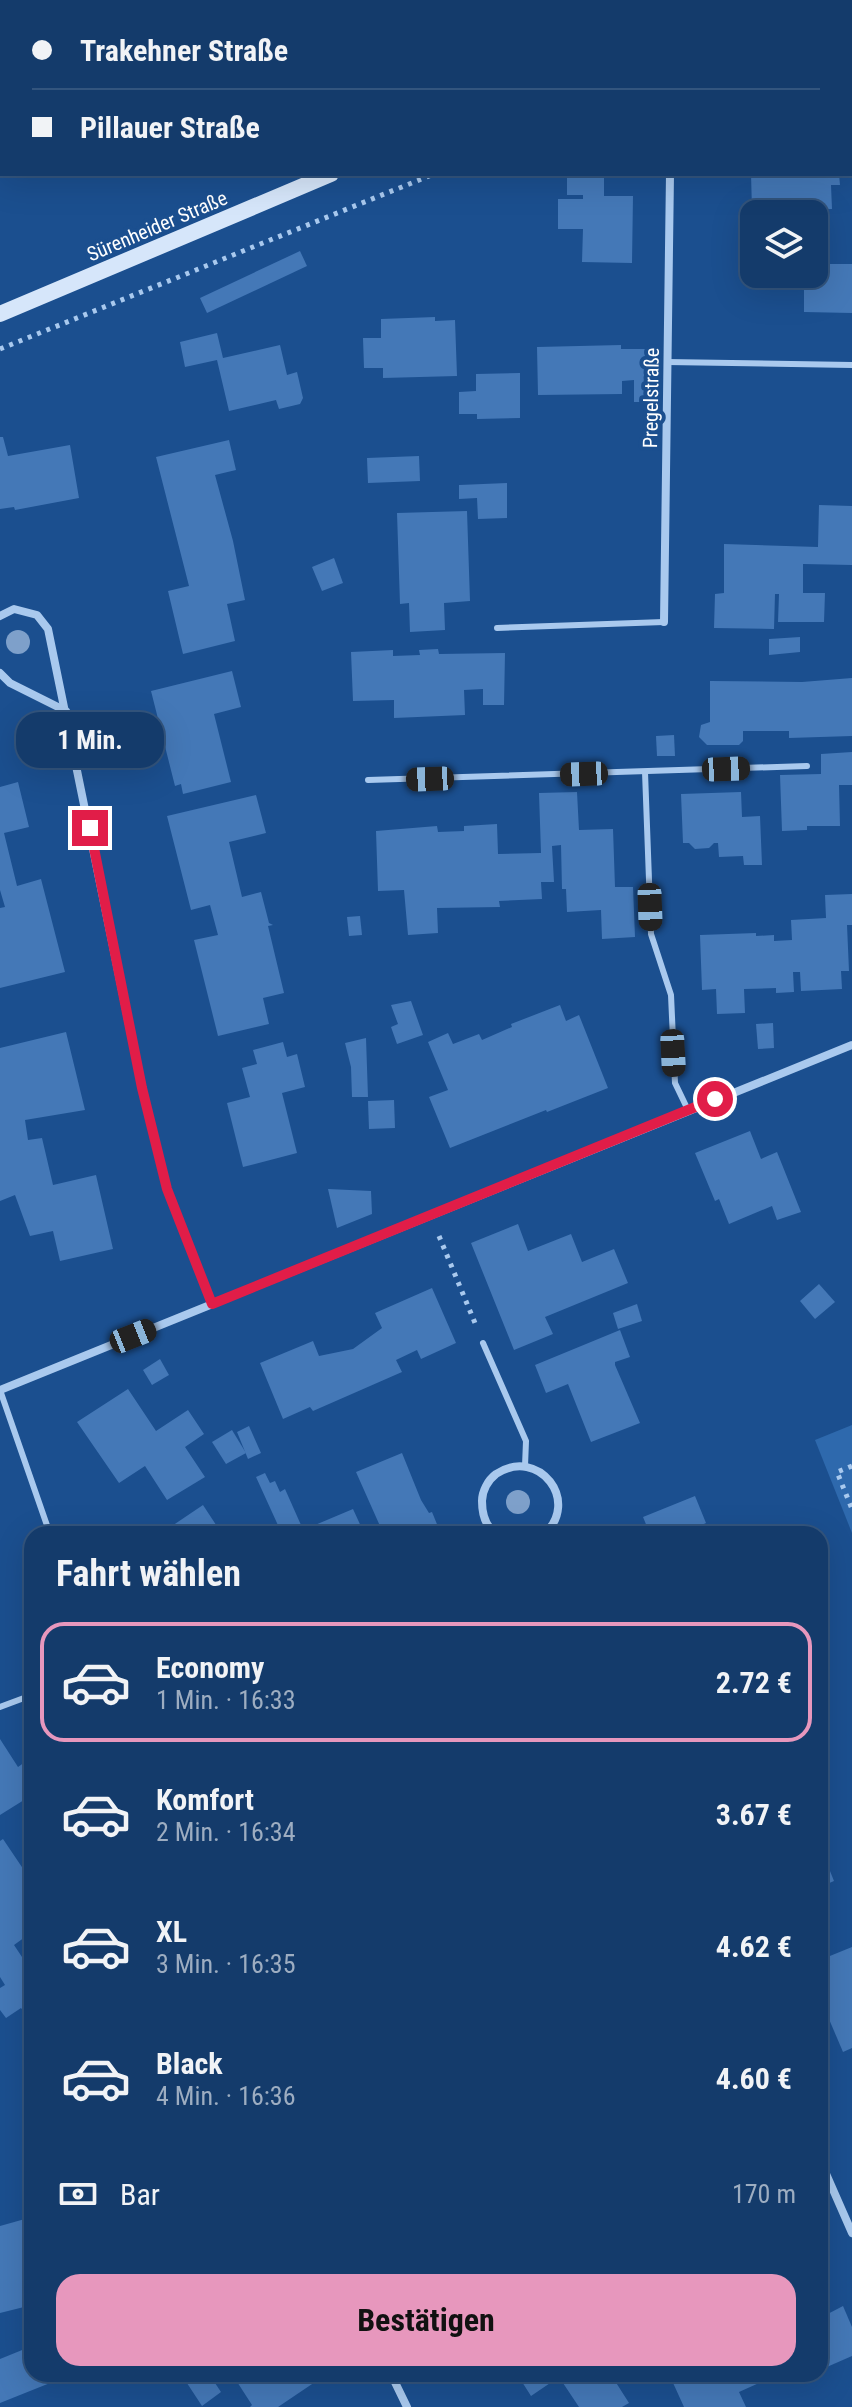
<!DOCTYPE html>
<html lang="de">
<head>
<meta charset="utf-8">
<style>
  body { margin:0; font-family:"Roboto Condensed",sans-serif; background:#1d4271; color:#f1f3f6; height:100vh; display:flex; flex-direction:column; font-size:30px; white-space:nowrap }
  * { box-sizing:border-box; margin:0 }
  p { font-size:26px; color:#9dadc1 }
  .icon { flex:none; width:44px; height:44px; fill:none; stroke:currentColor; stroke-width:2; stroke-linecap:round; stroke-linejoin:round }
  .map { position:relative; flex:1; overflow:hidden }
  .sheet { position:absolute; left:24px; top:1526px; width:804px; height:856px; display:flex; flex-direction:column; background:#143b6b; border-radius:24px; box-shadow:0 8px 32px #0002,0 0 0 2px #33557e }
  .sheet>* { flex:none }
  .guide { position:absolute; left:0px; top:0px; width:852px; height:176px; box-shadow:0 8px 32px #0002,0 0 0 2px #33557e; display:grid; align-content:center; height:176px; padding:0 32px; background:#143b6b }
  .tools { position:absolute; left:740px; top:200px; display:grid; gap:16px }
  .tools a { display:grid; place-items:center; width:88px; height:88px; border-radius:16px; background:#143b6b; box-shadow:0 8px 32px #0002,0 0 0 2px #33557e; font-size:40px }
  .end { position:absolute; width:36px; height:36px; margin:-18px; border:10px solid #e11d48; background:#fff; box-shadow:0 0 0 4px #fff }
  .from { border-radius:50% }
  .bubble { position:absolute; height:56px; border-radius:24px; background:#143b6b; box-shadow:0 8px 32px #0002,0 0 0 2px #33557e; font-size:26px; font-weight:700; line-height:56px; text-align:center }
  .car { position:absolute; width:24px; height:48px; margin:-24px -12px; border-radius:10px; box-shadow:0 0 6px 2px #0007; background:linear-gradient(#222 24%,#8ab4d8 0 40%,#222 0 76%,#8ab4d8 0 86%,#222 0) }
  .guide b { display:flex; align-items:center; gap:28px; height:76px; font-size:30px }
  .guide b+b { border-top:2px solid #33557e }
  .guide i { width:20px; height:20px; background:#f1f3f6 }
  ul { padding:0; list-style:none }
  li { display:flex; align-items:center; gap:24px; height:120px; margin:0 16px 12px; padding:0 16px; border:4px solid transparent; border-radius:24px }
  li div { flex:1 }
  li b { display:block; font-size:30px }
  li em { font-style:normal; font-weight:700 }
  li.on { border-color:#e797bd }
  li>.icon { width:72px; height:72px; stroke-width:1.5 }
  h2 { padding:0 32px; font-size:36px; line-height:96px }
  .pay { display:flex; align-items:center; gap:20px; height:88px; padding:0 32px; font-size:30px }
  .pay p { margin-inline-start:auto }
  .action { display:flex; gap:16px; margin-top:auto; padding:16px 32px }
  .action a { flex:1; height:92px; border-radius:24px; background:#e797bd; color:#111; font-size:32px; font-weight:700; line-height:92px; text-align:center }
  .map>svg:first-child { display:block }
</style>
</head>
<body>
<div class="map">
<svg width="852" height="2407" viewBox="0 0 852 2407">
  <rect width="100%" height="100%" fill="#1b4f8f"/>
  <polygon fill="#2e69ad" points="852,1425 852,1533 815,1440"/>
  <g fill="#4478b7">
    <polygon points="567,174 604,174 604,196 633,196 632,263 582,262 583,229 558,229 558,199 583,199 583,195 567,195"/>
    <polygon points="751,174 839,174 840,185 831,185 832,209 804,210 804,214 777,214 777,210 752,210"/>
    <polygon points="300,251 307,266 207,313 200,298"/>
    <polygon points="814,264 852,264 852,313 804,312 804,274 814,274"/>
    <polygon points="435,317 435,321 455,320 457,376 383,378 383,368 364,368 363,338 381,338 381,319"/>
    <polygon points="217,333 223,358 280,345 287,375 297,372 303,398 300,404 279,409 276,400 229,411 217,360 185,367 180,342"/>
    <polygon points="621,345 621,349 652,349 653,402 634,402 634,380 622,381 622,394 538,395 537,347"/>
    <polygon points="520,373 520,418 477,419 477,414 459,414 459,392 476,391 476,374"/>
    <polygon points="0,437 3,437 8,456 70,445 79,498 15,510 14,507 0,509"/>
    <polygon points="229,440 236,470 215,475 233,541 245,600 227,604 235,641 183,654 168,591 189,586 156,457"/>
    <polygon points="419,456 420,481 368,483 367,458"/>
    <polygon points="507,483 507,518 478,519 477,498 459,499 459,485"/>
    <polygon points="819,505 852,506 852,565 803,564 803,593 825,593 824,622 778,622 779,594 775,594 774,629 714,628 715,594 724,593 724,544 818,547"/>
    <polygon points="467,511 470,601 444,603 445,630 410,632 409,603 400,604 397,513"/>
    <polygon points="334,558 343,583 322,591 312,567"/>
    <polygon points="800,637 800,652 769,655 769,639"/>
    <polygon points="438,649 439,654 505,653 504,705 483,705 483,689 464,690 465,715 394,718 394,700 353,701 351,652 393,650 393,656 420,655 419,650"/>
    <polygon points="232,671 241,707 214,714 231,782 183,794 181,784 175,786 151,691"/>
    <polygon points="852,678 852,736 789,738 789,731 743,731 743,741 739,745 707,745 699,737 701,725 710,722 710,681 802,682"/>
    <polygon points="674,735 675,756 657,756 656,736"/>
    <polygon points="852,752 852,785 839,785 840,826 807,826 807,830 782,831 780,775 821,774 821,754"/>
    <polygon points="18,782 29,827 4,833 17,886 41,879 65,972 0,988 0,908 5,907 0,890 0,787"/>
    <polygon points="577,792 579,830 613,829 615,887 633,887 635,937 602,939 601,910 567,912 566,889 562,889 561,845 552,846 554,882 541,882 542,899 499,901 500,907 437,908 438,933 408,935 404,890 378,891 376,831 437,826 438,832 464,831 464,826 497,824 498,854 541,853 539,793"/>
    <polygon points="741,792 742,817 760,816 762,865 744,865 743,856 719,857 718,843 714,843 709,848 695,849 689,843 683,843 681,794"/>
    <polygon points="256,795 266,833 229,842 242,897 261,892 269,923 273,925 268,926 284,993 263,998 269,1024 218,1036 194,940 218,935 210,905 191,910 167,816"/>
    <polygon points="852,894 852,925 847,925 849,971 841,971 842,989 801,991 800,972 793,972 794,992 776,993 776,988 744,989 745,1013 717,1014 716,989 702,990 700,935 756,933 756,936 774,935 774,941 792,940 791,920 826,918 825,895"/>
    <polygon points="360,916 362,935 349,936 347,917"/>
    <polygon points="411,1001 423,1035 397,1044 391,1027 398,1024 391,1005"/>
    <polygon points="560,1005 566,1021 579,1015 608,1088 547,1112 546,1110 450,1148 429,1097 448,1090 428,1042 448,1033 453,1044 479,1034 482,1040 512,1027 511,1024"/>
    <polygon points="773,1023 774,1048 758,1049 756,1024"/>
    <polygon points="66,1032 85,1110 25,1120 28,1140 42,1138 53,1185 96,1175 113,1249 60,1261 53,1231 30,1236 15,1195 0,1201 0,1048"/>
    <polygon points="366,1038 368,1097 352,1097 351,1067 345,1043"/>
    <polygon points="283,1042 287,1057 297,1054 305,1087 282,1093 297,1153 243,1167 227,1103 250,1097 242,1068 257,1064 253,1050"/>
    <polygon points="394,1100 395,1128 369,1129 368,1101"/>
    <polygon points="750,1131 761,1159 777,1152 801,1212 777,1220 772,1206 729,1224 719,1199 715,1201 695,1153"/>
    <polygon points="328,1189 371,1191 372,1214 337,1228"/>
    <polygon points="518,1224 528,1251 571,1234 582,1262 614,1249 628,1283 545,1317 553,1334 514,1350 471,1243"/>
    <polygon points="819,1284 835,1302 815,1319 800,1301"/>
    <polygon points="432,1288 456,1343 421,1359 417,1350 396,1360 402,1372 313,1411 310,1407 283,1419 260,1363 313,1341 319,1356 353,1349 382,1328 375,1313"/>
    <polygon points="637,1304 642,1321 618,1329 613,1313"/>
    <polygon points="620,1330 630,1357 615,1362 615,1365 640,1423 591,1442 568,1384 546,1393 535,1365"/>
    <polygon points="160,1359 169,1375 152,1385 143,1370"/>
    <polygon points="128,1389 156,1431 188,1410 204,1434 185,1447 205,1477 167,1500 145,1466 119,1483 77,1422"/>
    <polygon points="249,1426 261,1453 248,1459 237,1432"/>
    <polygon points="232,1430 246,1453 226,1464 212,1442"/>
    <polygon points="402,1453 421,1500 429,1513 432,1512 441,1534 320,1534 315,1525 353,1509 364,1533 380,1526 356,1472"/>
    <polygon points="265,1473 270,1483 275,1481 280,1492 285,1489 305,1534 282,1534 256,1477"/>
    <polygon points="695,1496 706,1523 691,1530 691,1534 650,1534 643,1517"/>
    <polygon points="203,1505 222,1534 160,1534"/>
    <polygon points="0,1739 18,1767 32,1757 32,1795 0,1815"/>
    <polygon points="3,1839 32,1882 32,1932 14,1945 32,1972 32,2008 25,2013 21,2008 6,2018 0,2010 0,1988 5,1985 0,1977 0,1841"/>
    <polygon points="820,1846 834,1881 820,1887"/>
    <polygon points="852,1947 852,2048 843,2052 820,1998 820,1960"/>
    <polygon points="32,2217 32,2305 0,2313 0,2226"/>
    <polygon points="843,2306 852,2327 852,2356 820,2370 820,2318"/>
    <polygon points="32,2346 32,2374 52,2374 55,2381 0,2403 0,2359"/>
    <polygon points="181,2374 209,2374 221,2392 202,2406"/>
    <polygon points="232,2374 318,2374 321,2378 278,2407 250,2407 252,2405"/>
    <polygon points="517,2374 619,2374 610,2380 612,2383 615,2381 629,2403 622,2407 579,2407 559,2377 531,2396"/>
    <polygon points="669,2374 766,2374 768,2379 739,2392 746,2407 684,2407"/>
  </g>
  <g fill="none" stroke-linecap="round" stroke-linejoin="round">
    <g stroke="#a9c9ee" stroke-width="5" stroke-dasharray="4 6" stroke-linecap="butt">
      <polyline points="850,73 852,73"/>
      <polyline points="0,349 434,174"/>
      <polyline points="439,1236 475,1323"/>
      <polyline points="852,1466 837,1472 852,1509"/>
    </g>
    <g stroke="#a9c9ee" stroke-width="6">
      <polyline points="693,0 693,2"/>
      <polyline points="667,362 852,365"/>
      <polyline points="497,628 664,622"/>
      <polyline points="645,772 651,934 671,995 675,1083 688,1110"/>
      <polyline points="368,780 807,766"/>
      <polyline points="483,1343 526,1441 525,1466"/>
      <polyline points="0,1390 50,1534"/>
      <polyline points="0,1707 32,1695"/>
    </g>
    <g stroke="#a9c9ee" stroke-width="8">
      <polyline points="0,616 14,609 37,615 48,629 142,1088 167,1189 212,1304"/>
      <polyline points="664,622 670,174"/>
      <polyline points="0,673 10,683 66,711"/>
      <polyline points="0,1390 852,1045"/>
      <path d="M 496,1534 C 485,1526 482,1514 482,1501 C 482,1491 488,1480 496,1474 C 539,1446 581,1502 544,1534"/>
      <polyline points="820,2160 852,2233"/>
      <polyline points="391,2374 407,2407"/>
    </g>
    <g stroke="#d6e6fa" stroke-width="16">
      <polyline points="850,35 852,35"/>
      <polyline points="0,314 331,174"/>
    </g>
  </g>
  <g fill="#7ea0ca">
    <circle cx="18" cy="642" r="12"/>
    <circle cx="518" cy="1502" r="12"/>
  </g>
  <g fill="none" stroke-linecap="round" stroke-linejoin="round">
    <polyline stroke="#e11d48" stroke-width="10" points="90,828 142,1088 167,1189 212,1304 715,1099"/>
  </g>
  <g text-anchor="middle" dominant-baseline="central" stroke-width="8" stroke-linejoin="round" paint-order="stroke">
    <g font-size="20" fill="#fff" stroke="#1b4f8f">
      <text transform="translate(157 226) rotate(-23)">Sürenheider Straße</text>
      <text transform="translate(651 398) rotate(-89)">Pregelstraße</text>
    </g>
  </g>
</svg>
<div class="tools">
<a><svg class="icon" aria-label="layers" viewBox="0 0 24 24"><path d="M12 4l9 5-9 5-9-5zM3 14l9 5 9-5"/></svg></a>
</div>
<i class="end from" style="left:715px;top:1099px"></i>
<i class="end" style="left:90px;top:828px"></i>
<div class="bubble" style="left:16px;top:712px;width:148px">1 Min.</div>
<i class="car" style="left:726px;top:769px;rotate:88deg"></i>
<i class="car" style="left:584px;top:774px;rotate:268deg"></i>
<i class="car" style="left:430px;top:779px;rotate:268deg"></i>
<i class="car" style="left:650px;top:907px;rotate:178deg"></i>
<i class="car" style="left:673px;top:1053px;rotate:177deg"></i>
<i class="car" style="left:133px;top:1336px;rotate:68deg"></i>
<div class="guide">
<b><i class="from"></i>Trakehner Straße</b>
<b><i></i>Pillauer Straße</b>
</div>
<section class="sheet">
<h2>Fahrt wählen</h2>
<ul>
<li class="on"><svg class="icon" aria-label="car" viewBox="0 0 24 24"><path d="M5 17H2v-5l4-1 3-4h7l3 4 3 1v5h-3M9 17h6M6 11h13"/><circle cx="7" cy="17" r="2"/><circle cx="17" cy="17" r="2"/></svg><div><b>Economy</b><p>1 Min. · 16:33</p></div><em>2.72 €</em></li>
<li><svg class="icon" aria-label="car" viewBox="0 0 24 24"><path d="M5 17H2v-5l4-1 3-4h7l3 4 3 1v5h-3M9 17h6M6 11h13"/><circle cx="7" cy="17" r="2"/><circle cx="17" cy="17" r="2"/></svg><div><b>Komfort</b><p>2 Min. · 16:34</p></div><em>3.67 €</em></li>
<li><svg class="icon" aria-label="car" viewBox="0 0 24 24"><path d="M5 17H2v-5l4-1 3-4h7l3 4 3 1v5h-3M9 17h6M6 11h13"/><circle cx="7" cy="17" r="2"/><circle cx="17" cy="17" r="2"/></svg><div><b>XL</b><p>3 Min. · 16:35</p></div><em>4.62 €</em></li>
<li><svg class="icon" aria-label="car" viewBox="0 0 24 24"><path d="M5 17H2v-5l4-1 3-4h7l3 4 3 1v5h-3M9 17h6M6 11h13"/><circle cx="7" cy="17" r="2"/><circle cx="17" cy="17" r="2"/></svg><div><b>Black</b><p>4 Min. · 16:36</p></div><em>4.60 €</em></li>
</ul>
<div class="pay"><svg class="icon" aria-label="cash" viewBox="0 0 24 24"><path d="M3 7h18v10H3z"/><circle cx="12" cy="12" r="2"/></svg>Bar<p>170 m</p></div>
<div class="action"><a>Bestätigen</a></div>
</section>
</div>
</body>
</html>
